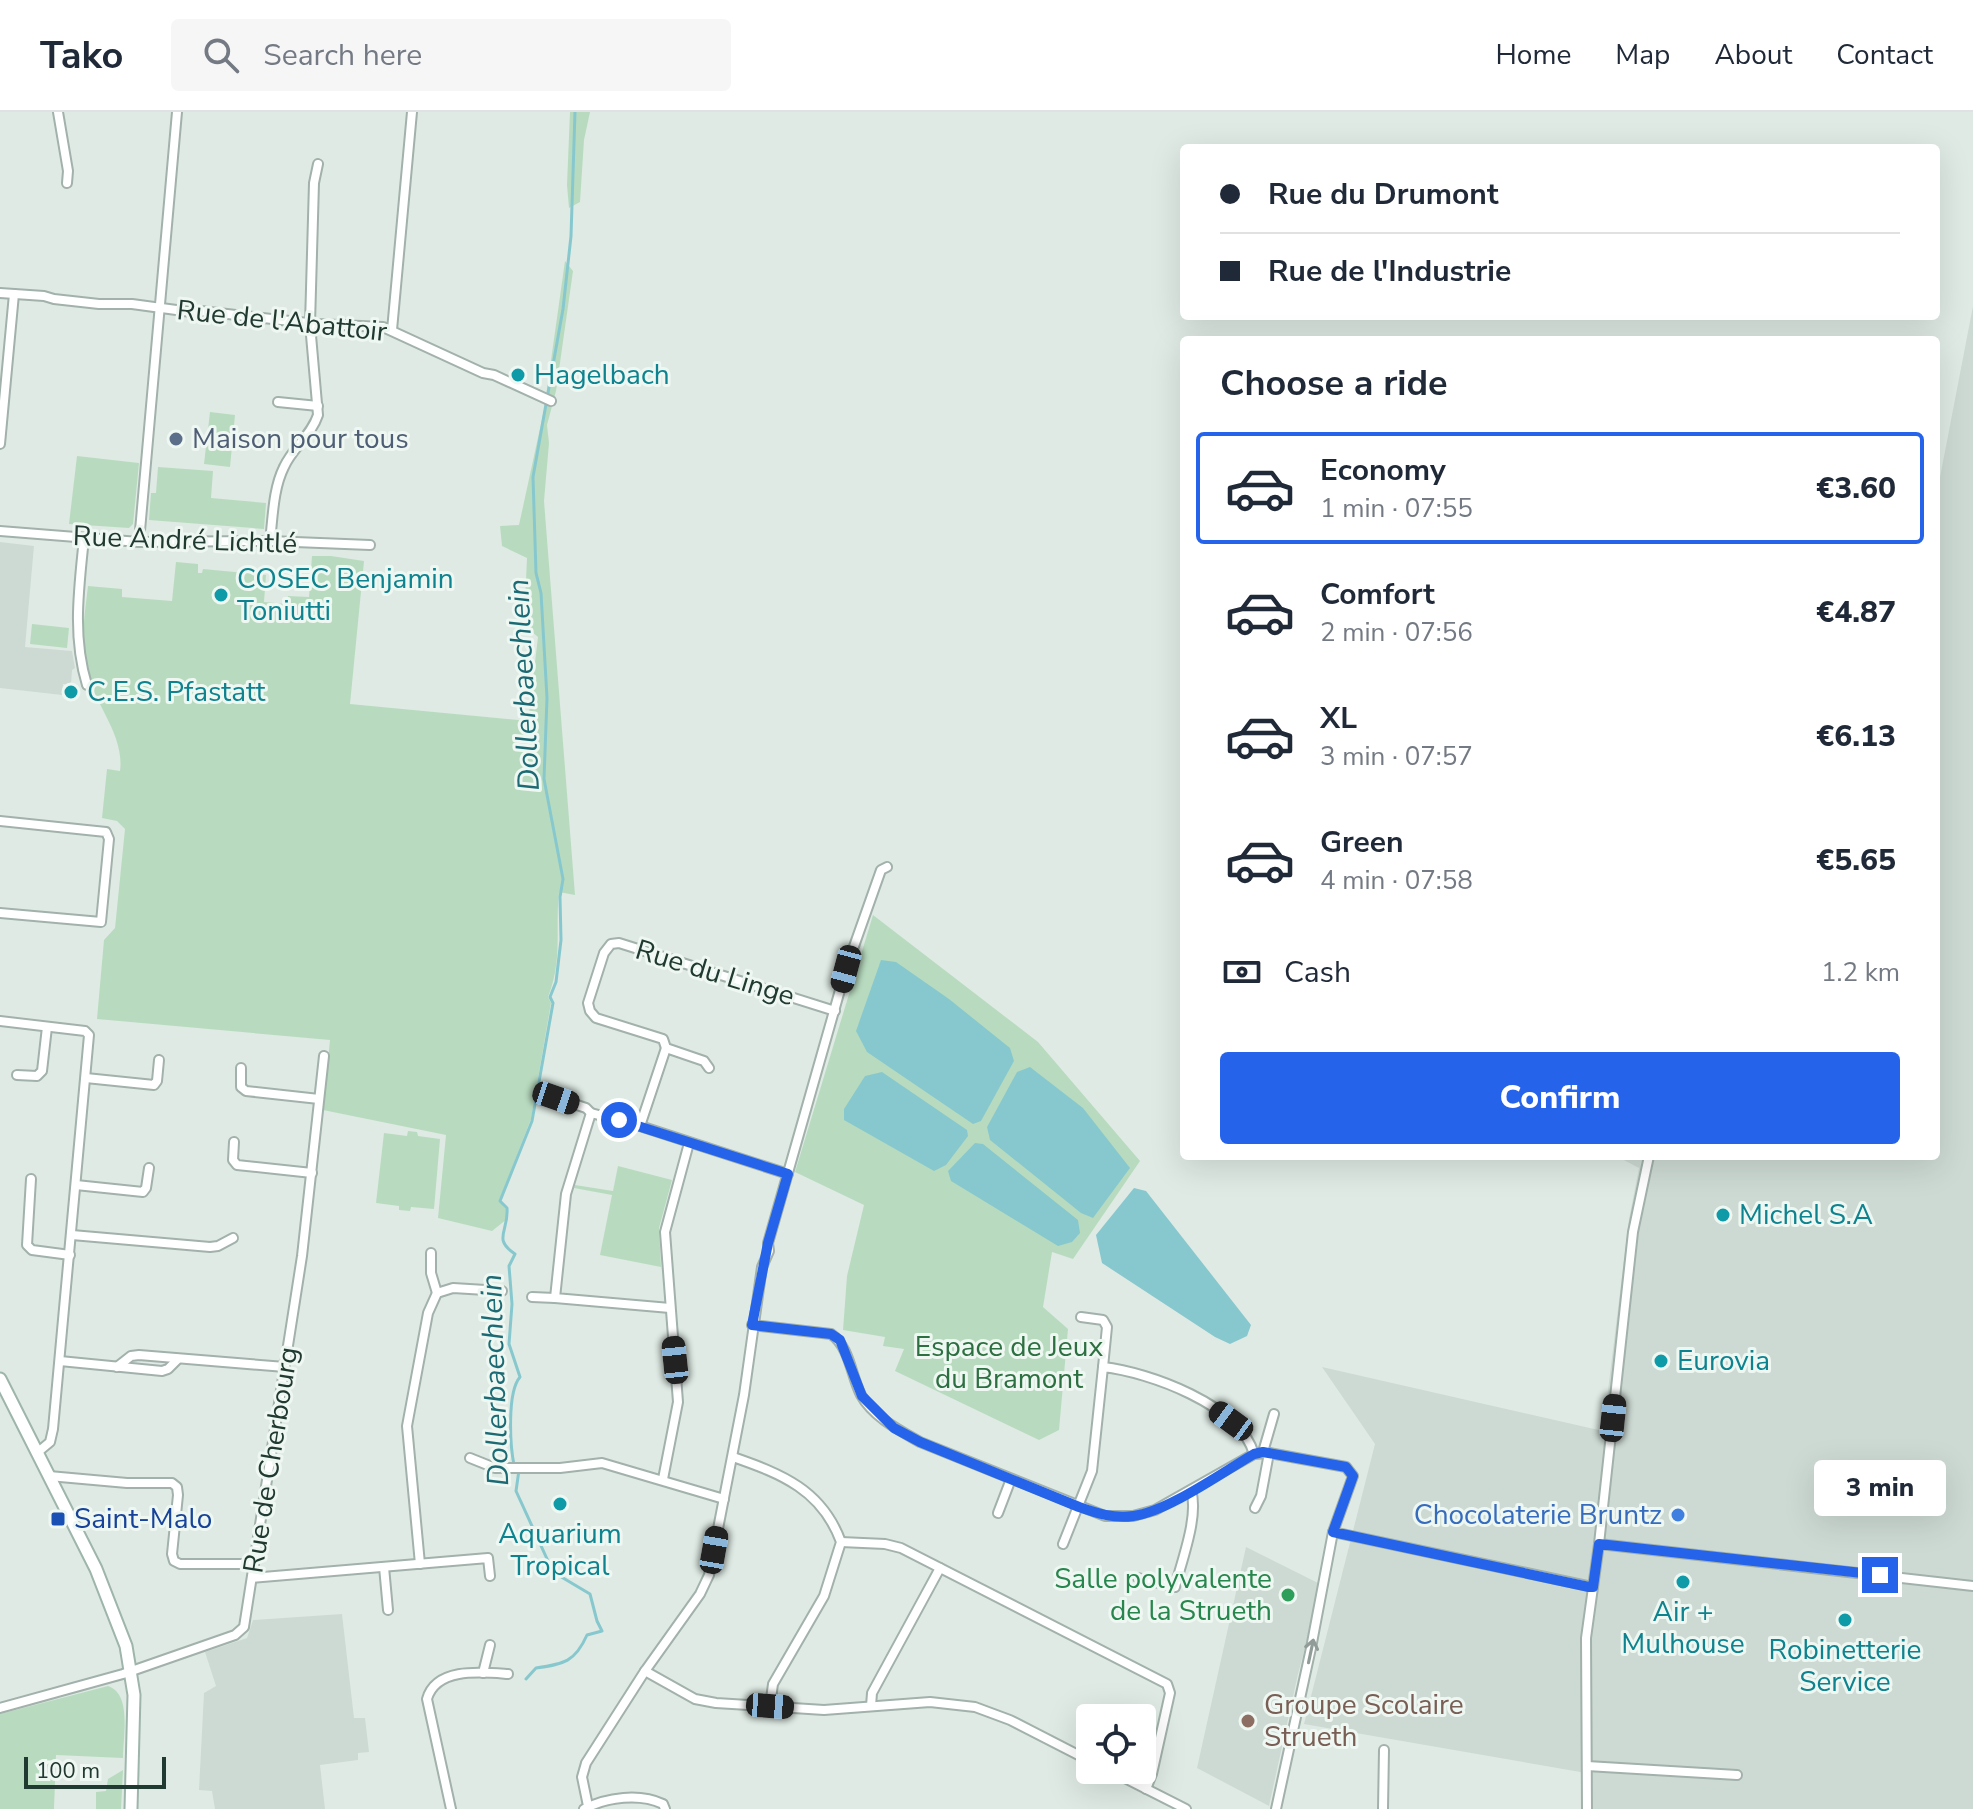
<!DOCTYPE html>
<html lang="en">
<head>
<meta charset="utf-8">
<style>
  body { margin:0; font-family:"Nunito Sans",sans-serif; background:#f6f6f7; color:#1f2937; height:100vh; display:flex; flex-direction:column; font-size:30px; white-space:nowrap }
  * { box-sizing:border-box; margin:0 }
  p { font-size:26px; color:#747a83 }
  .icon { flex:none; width:44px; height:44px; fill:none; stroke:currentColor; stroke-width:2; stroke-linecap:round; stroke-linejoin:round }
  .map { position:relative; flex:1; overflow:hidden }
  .drawer { position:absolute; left:1180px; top:224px; width:760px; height:824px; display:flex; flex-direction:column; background:#fff; border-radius:8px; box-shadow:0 8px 32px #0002 }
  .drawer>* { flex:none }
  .top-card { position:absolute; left:1180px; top:32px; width:760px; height:176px; border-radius:8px; box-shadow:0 8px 32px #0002; display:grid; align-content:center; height:176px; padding:0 40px; background:#fff }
  .tools { position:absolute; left:1076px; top:1592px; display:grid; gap:16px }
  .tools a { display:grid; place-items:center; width:80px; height:80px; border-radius:8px; background:#fff; box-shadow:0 8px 32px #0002; font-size:40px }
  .scale { position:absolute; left:24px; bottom:20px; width:142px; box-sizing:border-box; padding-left:8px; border:4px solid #203931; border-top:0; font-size:22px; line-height:28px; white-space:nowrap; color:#203931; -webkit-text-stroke:6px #eff7f2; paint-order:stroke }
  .end { position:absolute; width:36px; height:36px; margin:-18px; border:10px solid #2563eb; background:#fff; box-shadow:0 0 0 4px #fff }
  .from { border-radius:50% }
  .bubble { position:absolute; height:56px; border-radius:8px; background:#fff; box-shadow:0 8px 32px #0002; font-size:26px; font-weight:800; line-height:56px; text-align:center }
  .car { position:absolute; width:24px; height:48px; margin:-24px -12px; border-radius:10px; box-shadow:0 0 6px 2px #0007; background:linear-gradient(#222 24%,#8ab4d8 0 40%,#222 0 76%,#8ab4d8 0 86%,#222 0) }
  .top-card b { display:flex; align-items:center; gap:28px; height:76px; font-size:30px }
  .top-card b+b { border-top:2px solid #e0e1e3 }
  .top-card i { width:20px; height:20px; background:#1f2937 }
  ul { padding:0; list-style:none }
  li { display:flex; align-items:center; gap:24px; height:112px; margin:0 16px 12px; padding:0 24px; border:4px solid transparent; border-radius:8px }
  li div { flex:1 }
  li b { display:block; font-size:30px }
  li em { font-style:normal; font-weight:800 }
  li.on { border-color:#2563eb }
  li>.icon { width:72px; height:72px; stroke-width:1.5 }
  h2 { padding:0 40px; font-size:36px; line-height:96px }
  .pay { display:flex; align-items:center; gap:20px; height:88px; padding:0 40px; font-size:30px }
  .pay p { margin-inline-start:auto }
  .primary-button { display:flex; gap:16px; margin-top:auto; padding:16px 40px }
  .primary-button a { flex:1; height:92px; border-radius:8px; background:#2563eb; color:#fff; font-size:32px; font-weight:800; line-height:92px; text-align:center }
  header { display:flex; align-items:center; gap:48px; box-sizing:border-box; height:112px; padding:0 40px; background:#fff; border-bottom:2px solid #e0e1e3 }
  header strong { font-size:38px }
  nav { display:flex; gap:44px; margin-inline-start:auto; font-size:28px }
  .search { width:560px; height:72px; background:#f6f6f7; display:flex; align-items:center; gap:20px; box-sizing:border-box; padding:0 28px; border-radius:8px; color:#747a83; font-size:30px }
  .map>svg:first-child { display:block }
</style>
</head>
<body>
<header>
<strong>Tako</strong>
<div class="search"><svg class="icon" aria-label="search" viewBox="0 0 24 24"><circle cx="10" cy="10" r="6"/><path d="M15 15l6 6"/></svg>Search here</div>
<nav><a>Home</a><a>Map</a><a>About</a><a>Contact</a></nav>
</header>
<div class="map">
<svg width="1973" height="1697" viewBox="0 0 1973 1697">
  <rect width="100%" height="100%" fill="#dfeae4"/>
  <g fill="#cddad3">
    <polygon points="1973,194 1973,1697 1587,1697 1586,1661 1304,1612 1375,1332 1322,1255 1603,1319 1629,1107 1639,1056 1616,1044 1936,1044 1936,386"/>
    <polygon points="0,430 34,434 25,535 72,539 75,556 72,558 71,573 63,572 62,583 0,576"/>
    <polygon points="1246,1435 1322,1473 1298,1562 1269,1694 1197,1656"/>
    <polygon points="342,1502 354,1606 365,1606 369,1640 358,1641 358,1648 320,1653 325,1697 215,1697 212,1679 199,1678 204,1581 216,1574 205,1540 247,1526 253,1508"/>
  </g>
  <g fill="#b8dbbf">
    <polygon points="570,0 590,0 584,28 580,90 569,96 567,73"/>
    <path d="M 565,149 L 573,159 L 556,279 L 547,313 L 549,331 L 544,389 L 575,783 L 559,780 C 555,818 563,847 548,885 L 551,891 L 531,1007 L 499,1089 L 506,1097 L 507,1107 L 492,1119 L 438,1106 L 446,1023 L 323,998 L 330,928 L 97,907 L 104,828 L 115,816 L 125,717 L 117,709 L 102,706 L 107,657 L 120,659 C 125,623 93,590 85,555 C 80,528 85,501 88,474 L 122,477 L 122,485 L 172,489 L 176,450 L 198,452 L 198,461 L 202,461 L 203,457 L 266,463 L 264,490 L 286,492 L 288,484 L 309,485 L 312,444 L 331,444 L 364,449 L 350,592 L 528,609 L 538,525 L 524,513 L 527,446 L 502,434 L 500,414 L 519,413 L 544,298 Z"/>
    <polygon points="210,300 235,303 230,355 204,352"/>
    <polygon points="77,344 139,351 133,412 129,416 69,412"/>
    <polygon points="158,355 213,359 211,386 266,391 264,417 149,408 151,381 156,381"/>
    <polygon points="32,512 69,516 67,536 30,532"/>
    <polygon points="873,803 1038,930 1140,1049 1073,1147 1052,1140 1043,1195 1068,1217 1059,1318 1039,1328 895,1259 904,1237 883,1234 885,1225 843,1218 847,1164 864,1093 795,1060"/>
    <polygon points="408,1019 417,1020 418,1024 440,1027 434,1097 411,1095 410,1099 399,1098 399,1094 376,1091 384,1021 407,1024"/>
    <polygon points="618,1054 672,1068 659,1116 661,1155 600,1143 612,1083 574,1076 575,1073 613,1079"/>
    <path d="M 108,1574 C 132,1582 123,1624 123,1646 L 56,1643 L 54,1697 L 0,1697 L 0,1602 Z"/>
    <polygon points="123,1658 121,1697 96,1697 96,1680 106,1679 108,1667"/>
  </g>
  <g fill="#87c8ce">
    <polygon points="881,848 896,850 949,887 1010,936 1014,949 981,1009 973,1012 867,940 856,919"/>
    <polygon points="1030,955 1083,996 1130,1056 1093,1106 1081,1101 990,1028 987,1015 1017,960"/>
    <polygon points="882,960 967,1018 968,1024 946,1053 934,1059 844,1008 844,997 865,964"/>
    <polygon points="975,1031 983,1032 1078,1108 1080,1121 1072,1130 1058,1134 951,1069 948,1059"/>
    <polygon points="1134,1076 1146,1079 1251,1213 1247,1224 1230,1232 1215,1225 1102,1151 1096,1123"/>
  </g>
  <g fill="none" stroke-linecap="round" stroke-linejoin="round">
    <g stroke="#87c8ce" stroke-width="3">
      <path d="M 514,1353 C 510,1333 507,1280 520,1265 L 509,1232 L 512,1192 L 509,1154 L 515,1142 C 492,1127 509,1119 507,1096 L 500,1089 L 532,1009 L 553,891 L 550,885 L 556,870 L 561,828 L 560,785 L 563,767 L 544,667 L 547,586 L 541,481 L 536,461 L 533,365 L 563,197 L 571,124 L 575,0"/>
      <path d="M 519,1358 L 516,1379 L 553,1460 L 590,1482 L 597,1509 L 602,1519 L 587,1523 C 575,1550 564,1552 536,1556 L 526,1567"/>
    </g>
    <g stroke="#a2b1ab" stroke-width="12">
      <g id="street">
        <polyline points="58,0 68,59 67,71"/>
        <polyline points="0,181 44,184 54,187 99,192 132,192 191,200 201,199 317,212 383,215 483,261 494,263 551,289"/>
        <polyline points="392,218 412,0"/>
        <polyline points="278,290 318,294"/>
        <polyline points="0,332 14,182"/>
        <polyline points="0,419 139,430 270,429 370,433"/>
        <path d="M 84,426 C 79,476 72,524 87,573"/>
        <path d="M 270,429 C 273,405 273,377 284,355 C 293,335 311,324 318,303 L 310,212 L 314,71 L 318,52"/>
        <polyline points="139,430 177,0"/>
        <polyline points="0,709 106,720 109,727 101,810 0,801"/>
        <polyline points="0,909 85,919 89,923 53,1317 50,1330 38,1340"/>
        <polyline points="241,956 241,975 246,979 319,987"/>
        <polyline points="709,956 704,949 666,936 663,927 596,906 590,899 588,891 604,841 611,832 619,831 835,899"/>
        <polyline points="17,963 37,964 42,959 47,915"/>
        <polyline points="86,966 154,973 157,969 159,948"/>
        <polyline points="556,986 586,996 591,1001"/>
        <polyline points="640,1014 666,936"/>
        <polyline points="234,1030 233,1048 237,1053 312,1061"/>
        <polyline points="31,1067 27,1133 32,1138 70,1143"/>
        <polyline points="76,1073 143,1080 146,1076 149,1056"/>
        <polyline points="72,1123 210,1135 218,1134 233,1126"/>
        <polyline points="431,1141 431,1161 437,1181"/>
        <polyline points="532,1185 555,1186"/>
        <polyline points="670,1196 555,1186 566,1082 591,1001 640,1014 788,1062"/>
        <polyline points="1081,1205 1103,1208 1107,1215 1103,1255"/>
        <path d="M 752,1213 L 831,1222 C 850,1235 851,1264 861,1283 C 873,1305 899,1318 920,1330 L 1105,1404 L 1133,1404 L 1155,1398 L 1254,1342 L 1269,1341 L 1346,1355 L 1353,1364 L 1333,1420 L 1311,1536 L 1276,1697"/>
        <polyline points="60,1249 162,1259 168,1257 178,1247"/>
        <polyline points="117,1255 131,1244 139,1243 285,1255"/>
        <polyline points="1263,1340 1274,1302"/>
        <path d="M 733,1345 C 782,1362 822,1378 841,1430 L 824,1484 L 773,1572 L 770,1594"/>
        <polyline points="470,1346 495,1356 560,1356 602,1351 724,1387"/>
        <polyline points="49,1364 127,1371 172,1371 177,1375 178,1383 172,1442 174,1449 180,1452 254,1452"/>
        <polyline points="663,1367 678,1290 665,1120 689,1031"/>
        <polyline points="1255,1396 1261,1384 1269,1341"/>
        <polyline points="998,1401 1011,1367"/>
        <polyline points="1333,1420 1593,1475"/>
        <polyline points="841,1430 885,1432 901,1436 1167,1572 1170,1581 1152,1662 1146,1677"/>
        <path d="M 1063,1432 L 1092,1359 L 1103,1255 C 1149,1260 1240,1293 1254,1342"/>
        <polyline points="1599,1432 1973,1474"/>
        <polyline points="420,1452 407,1314 428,1201 437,1181 453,1176 502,1179"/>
        <polyline points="384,1455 388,1498"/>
        <polyline points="252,1466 488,1446 490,1464"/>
        <path d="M 1138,1466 L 1175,1475 C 1182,1448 1199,1404 1191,1378"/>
        <polyline points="645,1559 695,1587 716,1591 824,1598 930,1590 975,1595 1010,1608 1090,1649"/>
        <polyline points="483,1561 490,1533"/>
        <polyline points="871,1594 872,1581 940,1456"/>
        <polyline points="0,1596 123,1562 235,1523 244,1515 302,1144 324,944"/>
        <polyline points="1587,1654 1737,1663"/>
        <polyline points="1109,1658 1186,1697"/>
        <polyline points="588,1694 582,1665 586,1651 645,1559 700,1482 709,1463 744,1283 762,1155 769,1139 768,1131 846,857 881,758 887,755"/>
        <path d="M 451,1697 L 427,1587 C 436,1555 481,1560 508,1562"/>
        <path d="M 584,1697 C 607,1685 640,1681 663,1692 L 665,1697"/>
        <polyline points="1383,1697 1384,1638"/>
        <polyline points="1587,1697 1586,1526 1599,1432 1633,1120 1649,1044"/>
      </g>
    </g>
    <g stroke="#9eb5ab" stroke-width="15">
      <polyline id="secondary" points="0,1267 96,1457 126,1534 134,1583 131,1697"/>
    </g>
    <use href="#street" stroke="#fff" stroke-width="8"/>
    <use href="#secondary" stroke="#fff" stroke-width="11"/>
  </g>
  <defs><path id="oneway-shaft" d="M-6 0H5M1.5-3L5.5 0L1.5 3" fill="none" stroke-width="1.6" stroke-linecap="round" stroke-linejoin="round" transform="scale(2)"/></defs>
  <use stroke="#909c98" href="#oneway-shaft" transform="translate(1311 1539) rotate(-78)"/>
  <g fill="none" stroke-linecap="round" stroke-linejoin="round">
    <path stroke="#2563eb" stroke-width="10" d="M 619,1008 L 788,1062 L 768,1131 L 752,1213 L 831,1222 L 840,1228 L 862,1284 L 894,1316 L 920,1330 L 1079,1395 C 1096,1401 1114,1407 1133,1404 C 1167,1400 1223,1360 1254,1342 L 1263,1340 L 1346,1355 L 1353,1364 L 1333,1420 L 1589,1475 L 1593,1475 L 1599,1432 L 1880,1463"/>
  </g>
  <g fill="#0f9aa8" stroke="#eff7f2" stroke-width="3">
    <circle cx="518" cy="263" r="8"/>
    <circle cx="221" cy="483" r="8"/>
    <circle cx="71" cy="580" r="8"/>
    <circle cx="1723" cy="1103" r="8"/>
    <circle cx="1661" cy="1249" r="8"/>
    <circle cx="560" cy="1392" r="8"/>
    <circle cx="1683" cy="1470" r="8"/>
    <circle cx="1845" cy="1508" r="8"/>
  </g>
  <circle fill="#5c6f8a" stroke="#eff7f2" stroke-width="3" cx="176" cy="327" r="8"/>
  <circle fill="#3f7fe0" stroke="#eff7f2" stroke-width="3" cx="1678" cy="1403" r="8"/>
  <rect fill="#1a4fb4" stroke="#eff7f2" stroke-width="3" x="50" y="1399" width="16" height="16" rx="4"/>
  <circle fill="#2e9e5b" stroke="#eff7f2" stroke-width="3" cx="1288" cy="1483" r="8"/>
  <circle fill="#8d6e63" stroke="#eff7f2" stroke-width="3" cx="1248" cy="1609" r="8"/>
  <g text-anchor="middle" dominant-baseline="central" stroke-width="6" stroke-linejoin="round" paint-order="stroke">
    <g font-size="28" fill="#203931" stroke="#eff7f2">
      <text transform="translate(282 209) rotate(6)">Rue de l'Abattoir</text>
      <text transform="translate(185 428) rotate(2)">Rue André Lichtlé</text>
      <text transform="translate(715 861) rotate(17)">Rue du Linge</text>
      <text transform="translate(271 1348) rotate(-81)">Rue de Cherbourg</text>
    </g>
    <g font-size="28" fill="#0d838f" stroke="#eff7f2" text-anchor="start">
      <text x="534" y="263">Hagelbach</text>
      <text x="237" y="467">COSEC Benjamin<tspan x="237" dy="32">Toniutti</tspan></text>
      <text x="87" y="580">C.E.S. Pfastatt</text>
      <text x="1739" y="1103">Michel S.A</text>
      <text x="1677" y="1249">Eurovia</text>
      <text x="560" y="1422" text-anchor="middle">Aquarium<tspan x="560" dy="32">Tropical</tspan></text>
      <text x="1683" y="1500" text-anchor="middle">Air +<tspan x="1683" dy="32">Mulhouse</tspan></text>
      <text x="1845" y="1538" text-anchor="middle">Robinetterie<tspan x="1845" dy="32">Service</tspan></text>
    </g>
    <g font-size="28" fill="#4e5e75" stroke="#eff7f2" text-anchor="start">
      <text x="192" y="327">Maison pour tous</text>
    </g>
    <g font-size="28" fill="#2c6f41" stroke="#eff7f2">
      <text x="1009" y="1235">Espace de Jeux<tspan x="1009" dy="32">du Bramont</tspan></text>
    </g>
    <g font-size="28" fill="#366cbe" stroke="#eff7f2" text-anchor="end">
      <text x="1662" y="1403">Chocolaterie Bruntz</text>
    </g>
    <g font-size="28" fill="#164399" stroke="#eff7f2" text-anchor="start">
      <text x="74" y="1407">Saint-Malo</text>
    </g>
    <g font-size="28" fill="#27864d" stroke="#eff7f2" text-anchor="end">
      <text x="1272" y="1467">Salle polyvalente<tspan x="1272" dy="32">de la Strueth</tspan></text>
    </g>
    <g font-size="28" fill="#785e54" stroke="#eff7f2" text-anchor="start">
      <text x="1264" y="1593">Groupe Scolaire<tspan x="1264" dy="32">Strueth</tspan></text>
    </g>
    <g font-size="30" font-style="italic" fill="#1c6a73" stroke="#eff7f2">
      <text transform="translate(524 573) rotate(-93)">Dollerbaechlein</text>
      <text transform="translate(495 1268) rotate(-92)">Dollerbaechlein</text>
    </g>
  </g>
</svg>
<div class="tools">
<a><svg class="icon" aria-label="locate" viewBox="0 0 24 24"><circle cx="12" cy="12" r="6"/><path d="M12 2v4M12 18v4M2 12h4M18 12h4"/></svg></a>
</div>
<div class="scale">100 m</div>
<i class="end from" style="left:619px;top:1008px"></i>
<i class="end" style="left:1880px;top:1463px"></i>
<div class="bubble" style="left:1814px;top:1348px;width:132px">3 min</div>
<i class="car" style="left:846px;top:857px;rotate:195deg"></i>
<i class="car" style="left:556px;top:986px;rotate:109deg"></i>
<i class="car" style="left:675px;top:1248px;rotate:354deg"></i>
<i class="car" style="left:1613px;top:1306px;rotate:6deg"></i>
<i class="car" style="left:1231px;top:1309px;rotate:306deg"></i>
<i class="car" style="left:714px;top:1438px;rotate:10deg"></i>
<i class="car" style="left:770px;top:1594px;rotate:94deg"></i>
<div class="top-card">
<b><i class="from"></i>Rue du Drumont</b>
<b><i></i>Rue de l'Industrie</b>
</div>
<section class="drawer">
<h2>Choose a ride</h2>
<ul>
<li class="on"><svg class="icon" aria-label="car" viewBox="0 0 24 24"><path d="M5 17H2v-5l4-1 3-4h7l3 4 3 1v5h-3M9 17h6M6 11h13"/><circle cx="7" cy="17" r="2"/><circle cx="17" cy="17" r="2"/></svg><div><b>Economy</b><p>1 min · 07:55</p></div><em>€3.60</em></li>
<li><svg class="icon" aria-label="car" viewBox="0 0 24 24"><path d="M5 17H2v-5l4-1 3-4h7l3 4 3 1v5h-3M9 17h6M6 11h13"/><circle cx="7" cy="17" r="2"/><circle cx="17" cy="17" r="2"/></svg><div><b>Comfort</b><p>2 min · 07:56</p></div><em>€4.87</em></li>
<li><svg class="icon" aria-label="car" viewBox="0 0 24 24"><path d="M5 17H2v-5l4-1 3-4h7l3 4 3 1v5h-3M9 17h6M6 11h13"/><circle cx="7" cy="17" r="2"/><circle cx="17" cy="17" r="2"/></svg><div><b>XL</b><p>3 min · 07:57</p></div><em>€6.13</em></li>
<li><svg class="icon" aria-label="car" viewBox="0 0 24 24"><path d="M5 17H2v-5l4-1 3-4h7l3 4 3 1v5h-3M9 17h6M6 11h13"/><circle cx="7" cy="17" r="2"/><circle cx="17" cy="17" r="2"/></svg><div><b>Green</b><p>4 min · 07:58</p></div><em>€5.65</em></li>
</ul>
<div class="pay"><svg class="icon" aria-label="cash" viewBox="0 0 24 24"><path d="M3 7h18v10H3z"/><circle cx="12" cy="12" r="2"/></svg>Cash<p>1.2 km</p></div>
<div class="primary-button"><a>Confirm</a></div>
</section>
</div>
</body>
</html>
